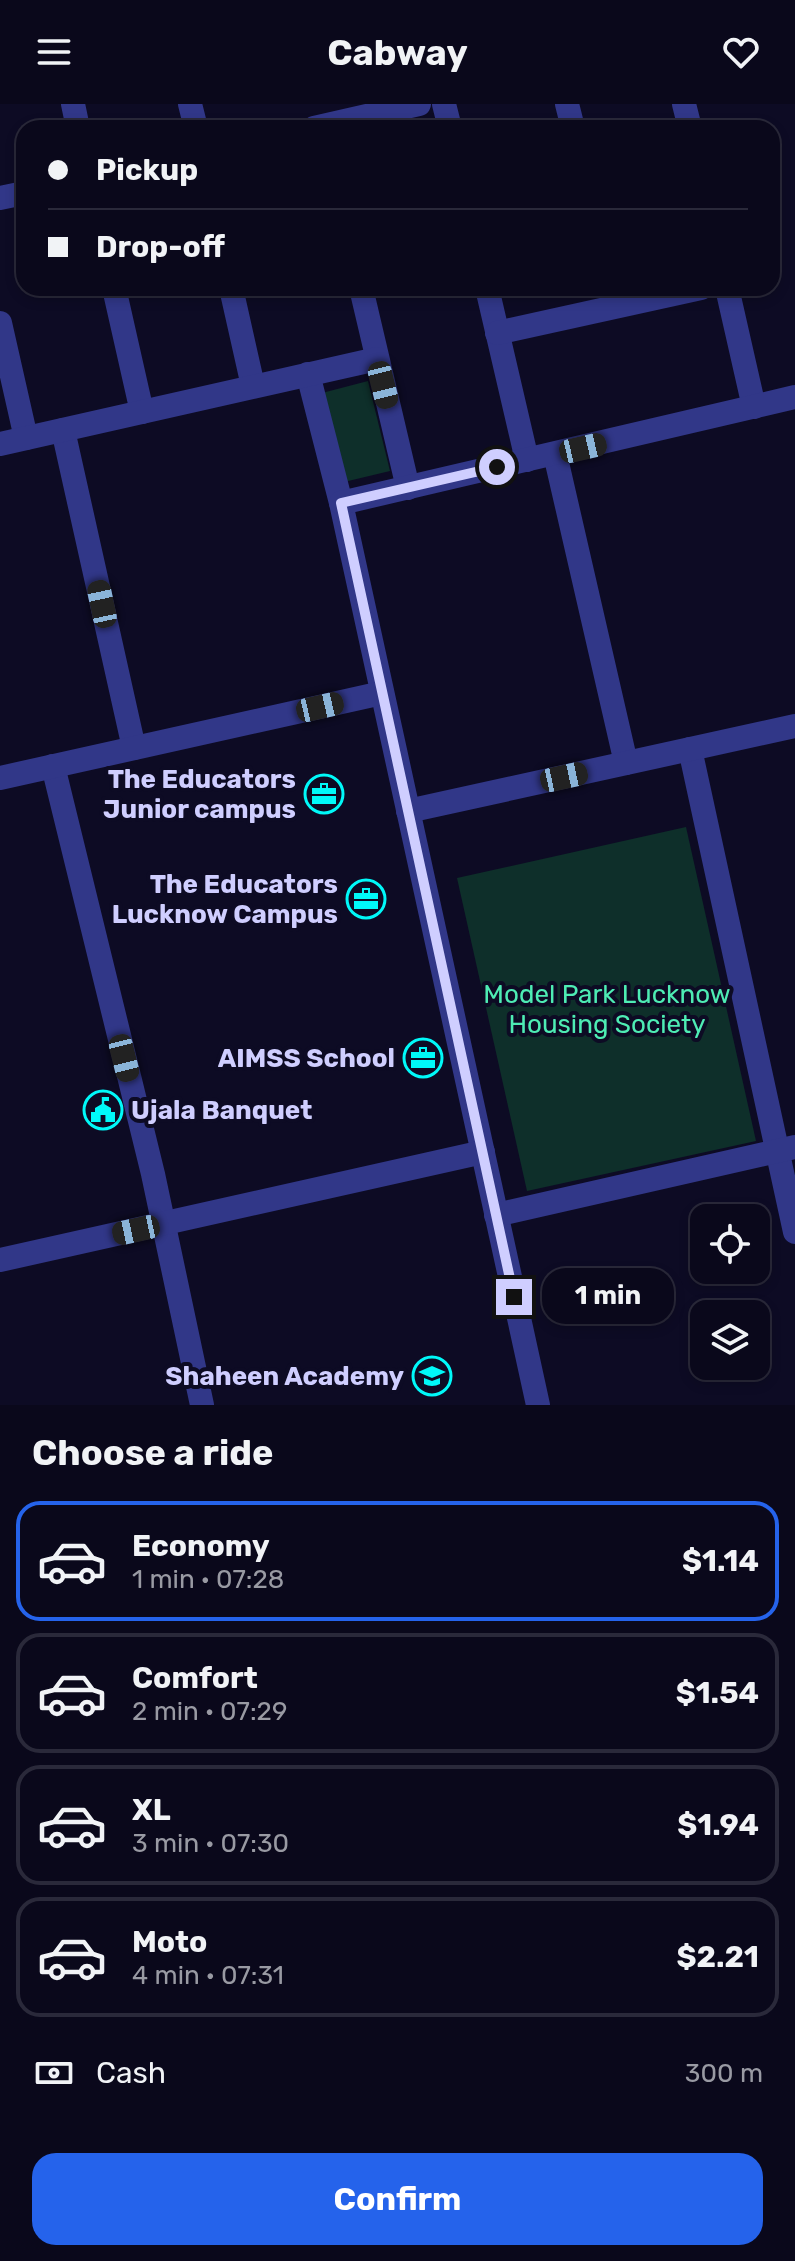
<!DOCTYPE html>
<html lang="en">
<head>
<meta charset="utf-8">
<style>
  body { margin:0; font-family:Rubik,sans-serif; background:#181628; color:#f1f3f6; height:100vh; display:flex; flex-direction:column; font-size:30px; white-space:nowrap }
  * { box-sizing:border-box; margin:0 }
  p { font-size:26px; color:#999aa3 }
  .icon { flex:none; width:44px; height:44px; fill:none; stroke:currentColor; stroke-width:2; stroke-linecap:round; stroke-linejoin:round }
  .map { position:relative; height:1301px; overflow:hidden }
  .side { display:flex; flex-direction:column; background:#0a081b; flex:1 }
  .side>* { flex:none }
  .hud { position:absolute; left:16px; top:16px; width:764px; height:176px; border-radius:24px; box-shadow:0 4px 12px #0003,0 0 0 2px #2a293a; display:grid; align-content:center; height:176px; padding:0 32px; background:#0a081b }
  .fabs { position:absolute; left:690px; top:1100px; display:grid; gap:16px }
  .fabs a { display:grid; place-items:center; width:80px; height:80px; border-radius:16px; background:#0a081b; box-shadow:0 4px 12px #0003,0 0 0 2px #2a293a; font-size:40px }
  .end { position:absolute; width:36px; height:36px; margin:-18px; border:10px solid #cfceff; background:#111; box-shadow:0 0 0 4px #111 }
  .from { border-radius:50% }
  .bubble { position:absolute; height:56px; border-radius:24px; background:#0a081b; box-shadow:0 4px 12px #0003,0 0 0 2px #2a293a; font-size:26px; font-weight:700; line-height:56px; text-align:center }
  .car { position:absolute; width:24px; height:48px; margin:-24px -12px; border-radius:10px; box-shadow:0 0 6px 2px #0007; background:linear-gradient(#222 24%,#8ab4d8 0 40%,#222 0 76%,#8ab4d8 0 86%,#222 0) }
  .hud b { display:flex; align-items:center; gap:28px; height:76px; font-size:30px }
  .hud b+b { border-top:2px solid #2a293a }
  .hud i { width:20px; height:20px; background:#f1f3f6 }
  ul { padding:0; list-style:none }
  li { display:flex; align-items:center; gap:24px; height:120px; margin:0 16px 12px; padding:0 16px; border:4px solid #2a293a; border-radius:24px }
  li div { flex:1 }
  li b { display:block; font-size:30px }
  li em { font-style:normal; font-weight:700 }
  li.active { border-color:#2563eb }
  li>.icon { width:72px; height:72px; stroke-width:1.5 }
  h2 { padding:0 32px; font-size:36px; line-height:96px }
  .pay { display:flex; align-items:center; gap:20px; height:88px; padding:0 32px; font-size:30px }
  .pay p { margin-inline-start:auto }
  .cta { display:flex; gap:16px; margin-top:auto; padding:16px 32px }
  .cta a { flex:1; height:92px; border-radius:24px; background:#2563eb; color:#fff; font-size:32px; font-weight:700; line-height:92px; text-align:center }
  header { display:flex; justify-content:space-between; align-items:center; height:104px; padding:0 32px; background:#0a081b; font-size:36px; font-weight:700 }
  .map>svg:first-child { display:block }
</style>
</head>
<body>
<header><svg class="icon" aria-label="menu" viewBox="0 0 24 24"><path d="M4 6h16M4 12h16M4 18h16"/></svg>Cabway<svg class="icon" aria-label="heart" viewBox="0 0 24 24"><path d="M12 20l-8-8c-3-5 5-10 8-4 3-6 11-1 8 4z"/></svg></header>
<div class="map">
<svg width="795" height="1301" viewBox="0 0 795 1301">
  <rect width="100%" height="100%" fill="#0d0b24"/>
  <g fill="#0e2f2a">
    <polygon points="368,277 390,367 344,378 322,289"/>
    <polygon points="686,723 756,1037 527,1087 457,774"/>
  </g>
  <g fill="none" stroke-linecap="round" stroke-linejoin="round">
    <g stroke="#313788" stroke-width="24">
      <polyline points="73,0 78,24"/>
      <polyline points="190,0 196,24"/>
      <polyline points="444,0 450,24"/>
      <polyline points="567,0 573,24"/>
      <polyline points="684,0 690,24"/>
      <polyline points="314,24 419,0"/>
      <polyline points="0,94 24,89"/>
      <polyline points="114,184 142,308"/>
      <polyline points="231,184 253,282"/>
      <polyline points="361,184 408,384"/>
      <polyline points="487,184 527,356"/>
      <polyline points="727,184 754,303"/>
      <polyline points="0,219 26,334"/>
      <polyline points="497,229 701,184"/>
      <polyline points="308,270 341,399 538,1301"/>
      <polyline points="63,326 134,644"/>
      <polyline points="0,340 377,255"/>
      <polyline points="555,350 626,659"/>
      <polyline points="341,399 795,293"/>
      <polyline points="690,645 795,1128"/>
      <polyline points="53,662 153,1070 202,1301"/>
      <polyline points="0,674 382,589"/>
      <polyline points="408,707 795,622"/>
      <polyline points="496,1111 795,1043"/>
      <polyline points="0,1156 483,1048"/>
    </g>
  </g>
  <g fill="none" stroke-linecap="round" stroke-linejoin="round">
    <polyline stroke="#cfceff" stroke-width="10" points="497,363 341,399 514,1193"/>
  </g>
  <defs>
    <g id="office-ring" transform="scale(2)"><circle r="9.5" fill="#0d0b24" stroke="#00f9f9" stroke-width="1.5"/><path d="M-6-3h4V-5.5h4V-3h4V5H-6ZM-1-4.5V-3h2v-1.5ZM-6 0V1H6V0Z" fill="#00f9f9"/></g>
    <g id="civic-ring" transform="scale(2)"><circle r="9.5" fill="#0d0b24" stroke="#00f9f9" stroke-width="1.5"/><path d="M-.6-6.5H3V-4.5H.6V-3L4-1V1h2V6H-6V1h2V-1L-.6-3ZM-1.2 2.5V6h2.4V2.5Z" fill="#00f9f9"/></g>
    <g id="school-ring" transform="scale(2)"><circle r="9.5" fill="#0d0b24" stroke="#00f9f9" stroke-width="1.5"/><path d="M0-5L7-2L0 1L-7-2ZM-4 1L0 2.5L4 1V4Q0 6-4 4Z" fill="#00f9f9"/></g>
  </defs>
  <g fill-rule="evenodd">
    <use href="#office-ring" x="324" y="690"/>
    <use href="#office-ring" x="366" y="795"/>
    <use href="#office-ring" x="423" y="954"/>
    <use href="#civic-ring" x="103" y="1006"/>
    <use href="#school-ring" x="432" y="1272"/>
  </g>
  <g text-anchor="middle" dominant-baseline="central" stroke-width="8" stroke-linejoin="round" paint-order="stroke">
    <g font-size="26" font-weight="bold" fill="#cfceff" stroke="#0d0b24" text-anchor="end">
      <text x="296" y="675">The Educators<tspan x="296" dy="30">Junior campus</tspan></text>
      <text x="338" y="780">The Educators<tspan x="338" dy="30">Lucknow Campus</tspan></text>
      <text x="395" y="954">AIMSS School</text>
      <text x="131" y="1006" text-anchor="start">Ujala Banquet</text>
      <text x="404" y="1272">Shaheen Academy</text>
    </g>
    <g font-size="26" fill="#4eecb4" stroke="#0d0b24">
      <text x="607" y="890">Model Park Lucknow<tspan x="607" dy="30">Housing Society</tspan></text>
    </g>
  </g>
</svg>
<div class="fabs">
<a><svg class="icon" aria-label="locate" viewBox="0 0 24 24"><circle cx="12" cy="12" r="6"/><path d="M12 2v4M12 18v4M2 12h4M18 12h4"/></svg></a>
<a><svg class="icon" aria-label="layers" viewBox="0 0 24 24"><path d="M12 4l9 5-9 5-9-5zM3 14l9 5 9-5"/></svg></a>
</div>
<i class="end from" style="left:497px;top:363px"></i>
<i class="end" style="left:514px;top:1193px"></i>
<div class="bubble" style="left:542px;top:1164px;width:132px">1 min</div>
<i class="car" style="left:383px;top:281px;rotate:166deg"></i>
<i class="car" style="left:583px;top:344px;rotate:77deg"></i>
<i class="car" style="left:102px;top:500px;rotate:348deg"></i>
<i class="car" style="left:320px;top:603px;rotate:77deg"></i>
<i class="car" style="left:564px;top:673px;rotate:78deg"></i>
<i class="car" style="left:124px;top:954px;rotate:166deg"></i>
<i class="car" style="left:136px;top:1126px;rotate:258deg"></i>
<div class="hud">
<b><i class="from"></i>Pickup</b>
<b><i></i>Drop-off</b>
</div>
</div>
<section class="side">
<h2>Choose a ride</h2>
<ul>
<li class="active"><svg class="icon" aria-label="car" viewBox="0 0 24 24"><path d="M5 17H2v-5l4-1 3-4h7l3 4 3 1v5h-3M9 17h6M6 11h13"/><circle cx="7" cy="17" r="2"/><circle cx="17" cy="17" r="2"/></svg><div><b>Economy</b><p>1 min · 07:28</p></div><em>$1.14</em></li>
<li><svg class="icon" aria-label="car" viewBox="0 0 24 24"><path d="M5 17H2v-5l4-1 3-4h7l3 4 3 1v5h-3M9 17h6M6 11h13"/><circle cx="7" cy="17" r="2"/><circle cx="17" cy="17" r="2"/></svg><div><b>Comfort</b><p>2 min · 07:29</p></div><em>$1.54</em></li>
<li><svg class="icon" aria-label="car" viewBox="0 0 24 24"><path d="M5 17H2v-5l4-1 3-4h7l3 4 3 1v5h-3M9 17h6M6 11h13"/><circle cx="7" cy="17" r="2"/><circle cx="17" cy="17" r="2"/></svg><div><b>XL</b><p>3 min · 07:30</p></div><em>$1.94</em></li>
<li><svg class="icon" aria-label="car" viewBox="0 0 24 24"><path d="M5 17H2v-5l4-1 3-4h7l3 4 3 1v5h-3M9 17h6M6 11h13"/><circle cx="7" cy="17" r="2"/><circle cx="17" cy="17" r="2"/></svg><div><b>Moto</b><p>4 min · 07:31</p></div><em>$2.21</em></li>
</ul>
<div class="pay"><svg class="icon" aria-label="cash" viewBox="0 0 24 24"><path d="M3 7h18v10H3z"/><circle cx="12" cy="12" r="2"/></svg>Cash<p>300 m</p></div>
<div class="cta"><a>Confirm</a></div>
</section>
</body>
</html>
